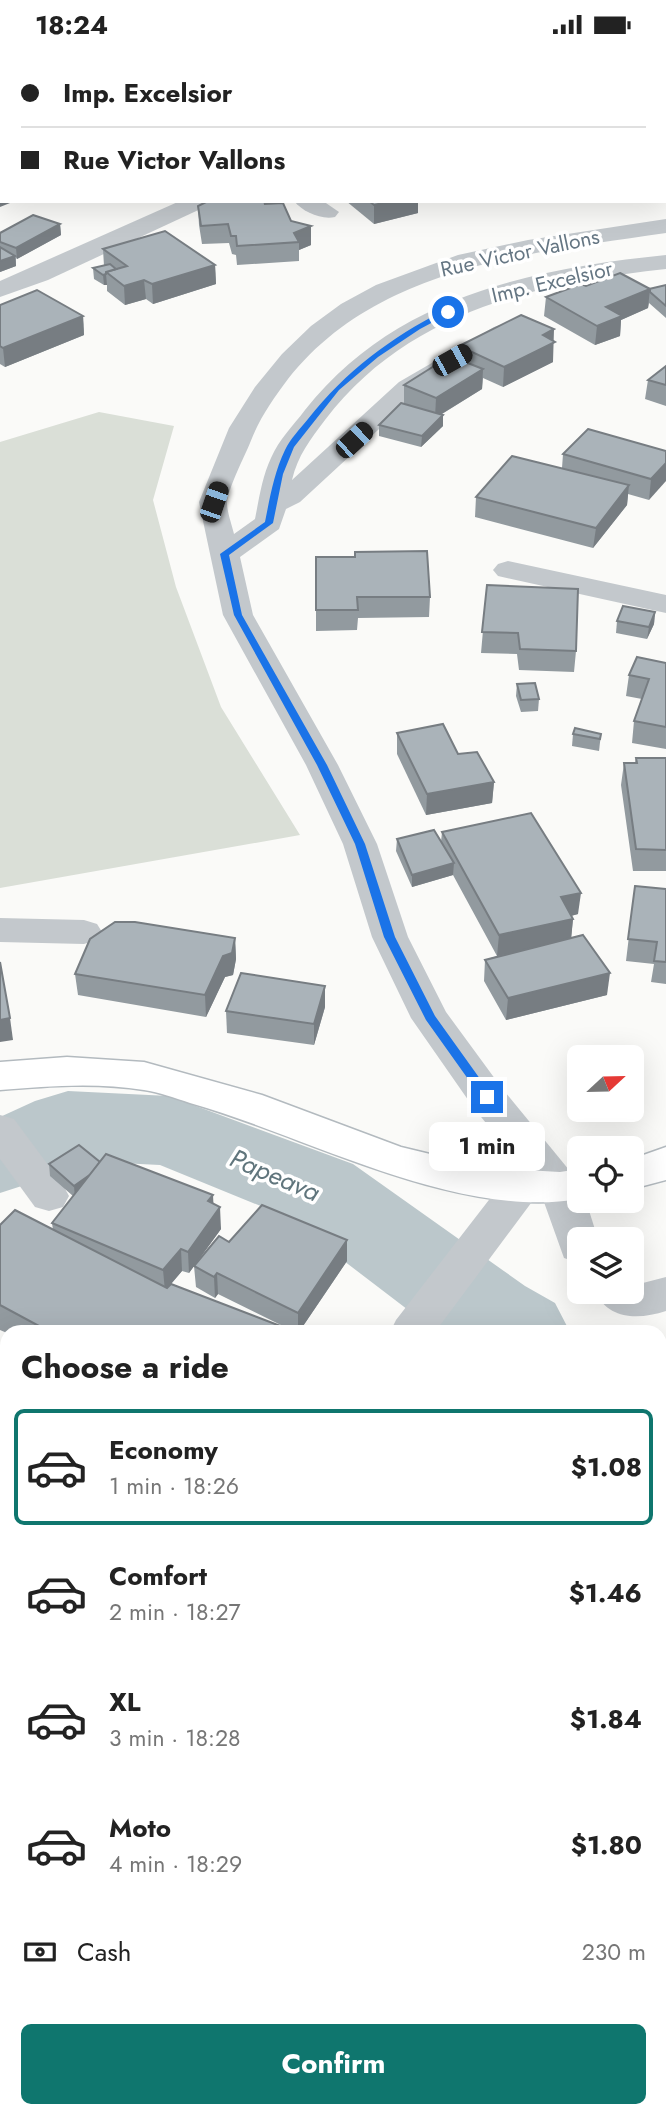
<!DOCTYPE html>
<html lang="en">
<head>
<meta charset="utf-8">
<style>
  body { margin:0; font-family:Jost,sans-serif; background:#f6f6f6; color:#222; height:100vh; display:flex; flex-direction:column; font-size:26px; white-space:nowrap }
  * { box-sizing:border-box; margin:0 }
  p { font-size:23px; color:#767676 }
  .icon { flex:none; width:38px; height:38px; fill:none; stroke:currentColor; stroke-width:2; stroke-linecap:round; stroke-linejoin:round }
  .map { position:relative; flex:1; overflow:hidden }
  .details { position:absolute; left:0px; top:1276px; width:667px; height:793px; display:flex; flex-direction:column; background:#fff; border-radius:21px 21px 0 0; box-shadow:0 7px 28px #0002 }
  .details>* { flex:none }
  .hud { position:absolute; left:0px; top:0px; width:667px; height:154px; box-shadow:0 7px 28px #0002; display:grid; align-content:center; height:154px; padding:0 21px; background:#fff }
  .needle { width:46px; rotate:68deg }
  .fabs { position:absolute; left:567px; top:996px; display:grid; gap:14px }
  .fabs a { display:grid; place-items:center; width:77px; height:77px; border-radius:10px; background:#fff; box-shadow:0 7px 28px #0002; font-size:35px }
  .end { position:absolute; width:32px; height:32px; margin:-16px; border:9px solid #1a73e8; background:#fff; box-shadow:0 0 0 4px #fff }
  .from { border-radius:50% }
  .bubble { position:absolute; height:49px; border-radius:10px; background:#fff; box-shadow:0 7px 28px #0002; font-size:23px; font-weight:700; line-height:49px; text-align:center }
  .car { position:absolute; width:21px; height:42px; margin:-21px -10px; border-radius:9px; box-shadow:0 0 5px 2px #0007; background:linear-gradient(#222 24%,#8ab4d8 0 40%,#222 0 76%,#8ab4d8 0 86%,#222 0) }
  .hud b { display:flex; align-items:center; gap:24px; height:66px; font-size:26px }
  .hud b+b { border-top:2px solid #e0e0e0 }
  .hud i { width:18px; height:18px; background:#222 }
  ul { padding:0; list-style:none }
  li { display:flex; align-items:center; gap:21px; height:116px; margin:0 14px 10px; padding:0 7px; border:4px solid transparent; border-radius:10px }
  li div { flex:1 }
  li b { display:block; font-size:26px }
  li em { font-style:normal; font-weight:700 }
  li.on { border-color:#0f766e }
  li>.icon { width:63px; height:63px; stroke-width:1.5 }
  h2 { padding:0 21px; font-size:32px; line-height:84px }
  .pay { display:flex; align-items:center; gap:18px; height:77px; padding:0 21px; font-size:26px }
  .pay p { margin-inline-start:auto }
  .cta { display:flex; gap:14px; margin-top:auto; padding:14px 21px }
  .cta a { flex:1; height:80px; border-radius:10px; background:#0f766e; color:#fff; font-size:28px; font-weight:700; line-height:80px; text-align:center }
  .status { display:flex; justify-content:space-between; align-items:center; height:49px; padding:0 35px; background:#fff; direction:ltr }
  .status svg { height:19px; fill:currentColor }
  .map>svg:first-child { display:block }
</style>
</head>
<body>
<div class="status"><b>18:24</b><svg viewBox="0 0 49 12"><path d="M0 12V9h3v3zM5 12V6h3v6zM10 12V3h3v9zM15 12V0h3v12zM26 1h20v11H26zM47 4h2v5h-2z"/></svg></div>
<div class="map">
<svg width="666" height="2067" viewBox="0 0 666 2067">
  <rect width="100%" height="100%" fill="#fafaf8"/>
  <g fill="#dadfd7">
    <polygon points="99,363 174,377 153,451 176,538 221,658 300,786 0,839 0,393"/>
    <polygon points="666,2002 666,2067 399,2067 407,2062 660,2062 660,2003"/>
  </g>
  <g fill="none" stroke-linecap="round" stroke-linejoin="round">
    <g fill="#bbc7cb" fill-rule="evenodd">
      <polygon points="68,1042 169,1047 353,1115 525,1237 555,1254 570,1283 437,1283 285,1167 160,1116 79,1112 34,1133 0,1144 0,1068 35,1052"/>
      <polygon points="660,1323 666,1325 666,1415 660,1413"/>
    </g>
    <g stroke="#b3babf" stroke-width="3">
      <g id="secondary">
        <path d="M 67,1008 L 144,1013 L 262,1046 L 401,1098 L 488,1119 L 560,1123 L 579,1120 L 579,1150 C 457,1171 307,1087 190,1054 C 175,1049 159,1043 144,1041 C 96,1033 47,1037 0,1041 L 0,1013 Z"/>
        <polygon points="666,1098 666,1131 632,1140 632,1110"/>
      </g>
    </g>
    <g fill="#c3c8cc" fill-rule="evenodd">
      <polygon points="43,0 63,0 64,2 44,2"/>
      <polygon points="364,0 409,0 363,2"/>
      <polygon points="0,77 2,77 0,91"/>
      <rect x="665" y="79" width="1" height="14"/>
      <polygon points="180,152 210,152 207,157 48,231 0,248 0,232"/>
      <path d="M 294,152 L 323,152 L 339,163 L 335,168 C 321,171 303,163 294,152 Z"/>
      <path d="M 666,170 L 666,184 C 532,204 378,216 288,330 C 273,350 259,370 250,394 C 244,409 228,439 227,454 C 227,463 232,476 234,485 L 255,470 C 259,450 262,428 271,409 C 279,390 293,377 305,361 C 394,248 530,220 666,206 L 666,220 C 537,234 408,262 325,371 C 310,391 298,406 292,431 L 399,333 L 494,278 L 503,275 L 512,278 L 516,283 L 512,288 L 417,345 L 300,453 L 286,460 L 279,480 L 240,508 L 253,566 L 338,716 L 377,795 L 408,888 L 446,963 L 501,1038 L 574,1127 L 579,1136 L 579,1152 L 586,1152 L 598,1190 L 579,1190 L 579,1214 L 564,1209 L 540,1142 L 435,1283 L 390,1283 L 396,1271 L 509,1125 L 524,1121 L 473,1058 L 411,969 L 372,888 L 343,795 L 306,716 L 223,566 L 199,453 L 229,379 L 255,338 L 282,305 L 311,277 L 341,255 L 376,236 L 458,206 L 528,191 Z"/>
      <polygon points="508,512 666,546 666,564 498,527 493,521 498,515"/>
      <polygon points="0,869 84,871 97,875 102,883 97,891 84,895 0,893"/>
      <polygon points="0,1066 14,1070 63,1136 69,1147 63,1158 49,1162 35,1158 0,1110"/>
      <path d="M 666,1228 L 666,1262 C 638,1271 609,1271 594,1242 L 632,1242 L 632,1232 L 639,1235 Z"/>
      <polygon points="0,1324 7,1326 7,1364 0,1362"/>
      <polygon points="660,1680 666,1683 666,1732 660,1729"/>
      <polygon points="0,1751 7,1754 7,1804 0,1801"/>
      <rect x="660" y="1906" width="6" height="54"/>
      <polygon points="0,2023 7,2025 7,2062 73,2062 75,2067 0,2067"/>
    </g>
    <use href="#secondary" fill="#fff" fill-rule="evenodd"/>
  </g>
  <g fill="#929a9f">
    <polygon points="0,0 20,0 20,2 2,2 2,28 0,28"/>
    <rect x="84" y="0" width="68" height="2"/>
    <polygon points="208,152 278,152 278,154 291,172 311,177 311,196 299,201 299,212 237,216 236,206 232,205 229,194 202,195 199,176 198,157"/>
    <polygon points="346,152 418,152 418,164 374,175"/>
    <polygon points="60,175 61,186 17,210 16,209 16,217 0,223 0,184"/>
    <polygon points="103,200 215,216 216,235 153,255 146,250 125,256 107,242 107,236 104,236 94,230 93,219 104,217"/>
    <polygon points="666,236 666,269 649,254 648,259 621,271 620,287 595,296 544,267 546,248 586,237 649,240"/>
    <polygon points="0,256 83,267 84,286 5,318 0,315"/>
    <polygon points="553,293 553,313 503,338 483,329 482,340 442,365 443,377 421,398 379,387 379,376 404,355 404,336 458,311 459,297"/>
    <polygon points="666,317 666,357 645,350 648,331"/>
    <polygon points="666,402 649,451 628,445 627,456 593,499 475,468 476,448 562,419 563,405"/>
    <polygon points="316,508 355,508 430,548 429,568 358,569 357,581 316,582"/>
    <polygon points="487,536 576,602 574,623 519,621 517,605 481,604"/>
    <polygon points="655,563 654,575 647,590 616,584 617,572"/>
    <polygon points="666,614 666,700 632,694 634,672 642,650 626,647 629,626"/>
    <polygon points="517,635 539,650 538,662 521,663 516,647"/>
    <polygon points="397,684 458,705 494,733 492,754 426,766 397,705"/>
    <polygon points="573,685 601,685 599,702 572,697"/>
    <polygon points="636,709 666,709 666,822 633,822 621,736 624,714 635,714"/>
    <polygon points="442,783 578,865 571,867 573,870 571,889 607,946 506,971 484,932 485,911 497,907 453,826 412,838 396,802 397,790 441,793"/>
    <polygon points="635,837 666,840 666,935 651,933 654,915 626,912"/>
    <polygon points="235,889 236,910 233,926 225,928 206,968 78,946 75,925"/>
    <polygon points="325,958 314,996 227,984 226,962"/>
    <polygon points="100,1113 213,1146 213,1155 221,1180 189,1224 182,1222 171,1235 289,1280 218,1245 215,1249 196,1238 194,1217 229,1193 347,1212 299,1283 7,1283 7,1284 0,1281 0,1176 53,1181 52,1174 73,1147 50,1127 49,1115"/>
    <polygon points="660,1395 666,1398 666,1643 660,1640"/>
    <polygon points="660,1740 666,1743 666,1884 660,1882"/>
    <polygon points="7,1930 7,1998 0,1995 0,1946"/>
    <polygon points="127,2062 223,2062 221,2067 125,2067"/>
  </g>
  <g fill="#777d82">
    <polygon points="2,138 2,152 15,152 0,158 0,139"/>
    <polygon points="272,152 278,152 279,168 264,155"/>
    <polygon points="391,152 418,152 418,164 374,175 374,156"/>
    <polygon points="60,175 61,186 17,210 16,199"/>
    <polygon points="311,177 311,196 299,201 299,193 294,184"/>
    <polygon points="15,207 16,217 0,223 0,212"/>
    <polygon points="215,216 216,235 153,255 152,235"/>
    <polygon points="106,225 107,236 104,236 103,226"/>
    <polygon points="144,231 146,250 125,256 124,237"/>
    <polygon points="650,240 648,259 621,271 620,287 595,296 597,277 606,258"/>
    <polygon points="83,267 84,286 5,318 3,299"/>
    <polygon points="554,280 553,313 503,338 504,318 543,286"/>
    <polygon points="483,320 482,340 435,369 436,349"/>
    <polygon points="443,366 443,377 421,398 422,387"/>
    <polygon points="666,414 666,432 649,451 651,430"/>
    <polygon points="629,436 627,456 593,499 596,479"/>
    <polygon points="655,563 654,575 647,590 649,578"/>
    <polygon points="494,733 492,754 426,766 427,745"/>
    <polygon points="454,814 453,826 412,838 412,826"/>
    <polygon points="581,844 578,865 559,870 561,848"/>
    <polygon points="573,870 571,891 497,907 499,886"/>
    <polygon points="235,889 236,910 233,926 225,928 206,968 205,946 223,907"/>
    <polygon points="610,924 607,946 506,971 508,949"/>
    <polygon points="325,937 325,958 314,996 314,975"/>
    <polygon points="10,969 13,991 0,993 0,971"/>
    <polygon points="103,1116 75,1149 74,1137"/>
    <polygon points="213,1146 214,1166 220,1158 221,1180 189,1224 188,1203 208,1152"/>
    <polygon points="347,1191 347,1212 299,1283 298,1283 298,1264"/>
    <polygon points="181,1200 182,1222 165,1242 163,1221"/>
    <polygon points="217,1224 218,1245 215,1249 214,1228"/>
    <polygon points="7,1472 7,1507 0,1518 0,1483"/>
    <polygon points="199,2062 204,2062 205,2067 197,2067"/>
    <polygon points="217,2062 223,2062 221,2067 217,2067"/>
  </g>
  <g fill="#aab3b9" stroke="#777d82" stroke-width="2">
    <polygon points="0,0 18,0 16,2 2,2 2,18 0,18"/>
    <polygon points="331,0 368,0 369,2 314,2"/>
    <polygon points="430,0 493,0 494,2 431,2"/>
    <polygon points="507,0 569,0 570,2 508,2"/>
    <polygon points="636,0 666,0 666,3 665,2 638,2"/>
    <polygon points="0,124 2,125 2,138 0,139"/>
    <polygon points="208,152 272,152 264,155 283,154 291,172 311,177 294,184 299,193 237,197 236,187 231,187 228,175 201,177 198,157"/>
    <polygon points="369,152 391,152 374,156"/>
    <polygon points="33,166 60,175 16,199 0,193 0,184"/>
    <polygon points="165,182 215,216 152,235 144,231 124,237 106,223 127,217 103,200"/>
    <polygon points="0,198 15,207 0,212"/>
    <polygon points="110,215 116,220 106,223 106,225 103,226 93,219"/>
    <polygon points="620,224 650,240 606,258 622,267 597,277 546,248 581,235 586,237"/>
    <polygon points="666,236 666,257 650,243 650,240 649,240"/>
    <polygon points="37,241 83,267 3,299 0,297 0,256"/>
    <polygon points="521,266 554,280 543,286 555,293 504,318 459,297"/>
    <polygon points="450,307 483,320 436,349 404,336"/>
    <polygon points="666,317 666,336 648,331"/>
    <polygon points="401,354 443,366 422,387 379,376"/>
    <polygon points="588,380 666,402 666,414 651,430 563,405"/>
    <polygon points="512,407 629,436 596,479 476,448"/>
    <polygon points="427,502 430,548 357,548 358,561 316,561 316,508 355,508 355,503"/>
    <polygon points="487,536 578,540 576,602 520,600 518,584 482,583"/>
    <polygon points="623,557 655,563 649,578 617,572"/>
    <polygon points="637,608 666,614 666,678 634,672 649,630 629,626"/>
    <polygon points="535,634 539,650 521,651 517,635"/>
    <polygon points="443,675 458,705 477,703 494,733 427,745 397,684"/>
    <polygon points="575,679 601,685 600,690 573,685"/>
    <polygon points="636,709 666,709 666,801 636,800 624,714 637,714"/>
    <polygon points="531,764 581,844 561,848 573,870 499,886 442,783"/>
    <polygon points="434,781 454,814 412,826 397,790"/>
    <polygon points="635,837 666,840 666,913 654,912 657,893 628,890"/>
    <polygon points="115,873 135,873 235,889 232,904 223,907 205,946 75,925 90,890"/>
    <polygon points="583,886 610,924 508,949 485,911"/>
    <polygon points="0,913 10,969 0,971"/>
    <polygon points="241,924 325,937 314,975 226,962"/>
    <polygon points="79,1096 100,1113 91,1125 74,1137 49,1115"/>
    <polygon points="106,1105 213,1146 208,1152 220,1158 188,1203 181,1200 163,1221 52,1174"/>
    <polygon points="262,1156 347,1191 298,1264 217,1224 214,1228 194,1217 219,1187 229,1193"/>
    <polygon points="15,1161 167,1239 171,1235 296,1283 138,1283 140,1280 137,1283 50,1283 0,1256 0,1176"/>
    <polygon points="0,1371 7,1374 7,1472 0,1483"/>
    <polygon points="660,1395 666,1398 666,1615 660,1612"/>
    <polygon points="660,1740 666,1743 666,1865 660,1862"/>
    <polygon points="7,1930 7,1984 0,1981 0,1946"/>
    <polygon points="127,2062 199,2062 197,2067 125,2067"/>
  </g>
  <path fill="#1a73e8" d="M 445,261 L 452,263 L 420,280 L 378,308 L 339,341 L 294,398 L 283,425 L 273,474 L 229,506 L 242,566 L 327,716 L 365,795 L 395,888 L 435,967 L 493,1048 L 487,1052 L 483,1051 L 426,971 L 384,888 L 355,795 L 317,716 L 234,566 L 220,505 L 265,473 C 270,448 274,424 285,401 C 290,390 300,380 308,370 C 346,322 390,289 445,261 Z"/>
  <g text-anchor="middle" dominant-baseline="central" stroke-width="7" stroke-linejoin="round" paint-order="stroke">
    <g font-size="21" fill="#657683" stroke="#fff">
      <text transform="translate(520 204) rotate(-12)">Rue Victor Vallons</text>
      <text transform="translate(552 233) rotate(-13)">Imp. Excelsior</text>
    </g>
    <g font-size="26" font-style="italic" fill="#60757c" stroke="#fff">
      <text transform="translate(275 1126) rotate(23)">Papeava</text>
    </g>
  </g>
</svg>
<div class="fabs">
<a><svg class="needle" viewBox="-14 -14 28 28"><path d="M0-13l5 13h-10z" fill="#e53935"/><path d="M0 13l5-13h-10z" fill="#767676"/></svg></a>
<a><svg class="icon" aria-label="locate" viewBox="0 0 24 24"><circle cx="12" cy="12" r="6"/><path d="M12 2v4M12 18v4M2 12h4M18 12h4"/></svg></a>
<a><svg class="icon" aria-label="layers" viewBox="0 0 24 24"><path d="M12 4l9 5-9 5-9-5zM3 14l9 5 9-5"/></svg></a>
</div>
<i class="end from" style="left:448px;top:263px"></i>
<i class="end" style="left:487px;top:1048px"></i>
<div class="bubble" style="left:429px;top:1073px;width:116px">1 min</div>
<i class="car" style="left:452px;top:311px;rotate:61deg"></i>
<i class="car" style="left:354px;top:391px;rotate:47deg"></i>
<i class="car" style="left:214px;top:453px;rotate:19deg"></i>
<div class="hud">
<b><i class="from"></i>Imp. Excelsior</b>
<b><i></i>Rue Victor Vallons</b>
</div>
<section class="details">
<h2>Choose a ride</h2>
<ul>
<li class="on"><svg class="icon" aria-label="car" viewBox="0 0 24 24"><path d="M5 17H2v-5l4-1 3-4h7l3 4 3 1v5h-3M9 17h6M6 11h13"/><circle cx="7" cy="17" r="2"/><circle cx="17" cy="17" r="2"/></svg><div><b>Economy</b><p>1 min · 18:26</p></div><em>$1.08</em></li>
<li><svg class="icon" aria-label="car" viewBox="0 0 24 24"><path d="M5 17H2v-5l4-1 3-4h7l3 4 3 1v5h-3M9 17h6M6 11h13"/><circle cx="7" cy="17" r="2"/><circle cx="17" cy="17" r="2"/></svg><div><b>Comfort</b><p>2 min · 18:27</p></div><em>$1.46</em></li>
<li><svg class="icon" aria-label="car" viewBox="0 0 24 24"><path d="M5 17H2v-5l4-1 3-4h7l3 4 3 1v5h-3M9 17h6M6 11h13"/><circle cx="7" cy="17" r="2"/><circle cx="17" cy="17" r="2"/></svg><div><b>XL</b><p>3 min · 18:28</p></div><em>$1.84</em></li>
<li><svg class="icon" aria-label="car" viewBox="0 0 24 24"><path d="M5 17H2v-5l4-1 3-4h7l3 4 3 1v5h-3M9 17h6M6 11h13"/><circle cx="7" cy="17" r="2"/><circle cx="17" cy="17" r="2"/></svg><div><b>Moto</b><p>4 min · 18:29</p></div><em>$1.80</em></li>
</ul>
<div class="pay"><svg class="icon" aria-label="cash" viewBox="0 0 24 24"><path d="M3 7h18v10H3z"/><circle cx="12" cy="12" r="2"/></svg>Cash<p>230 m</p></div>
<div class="cta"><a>Confirm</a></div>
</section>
</div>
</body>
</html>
